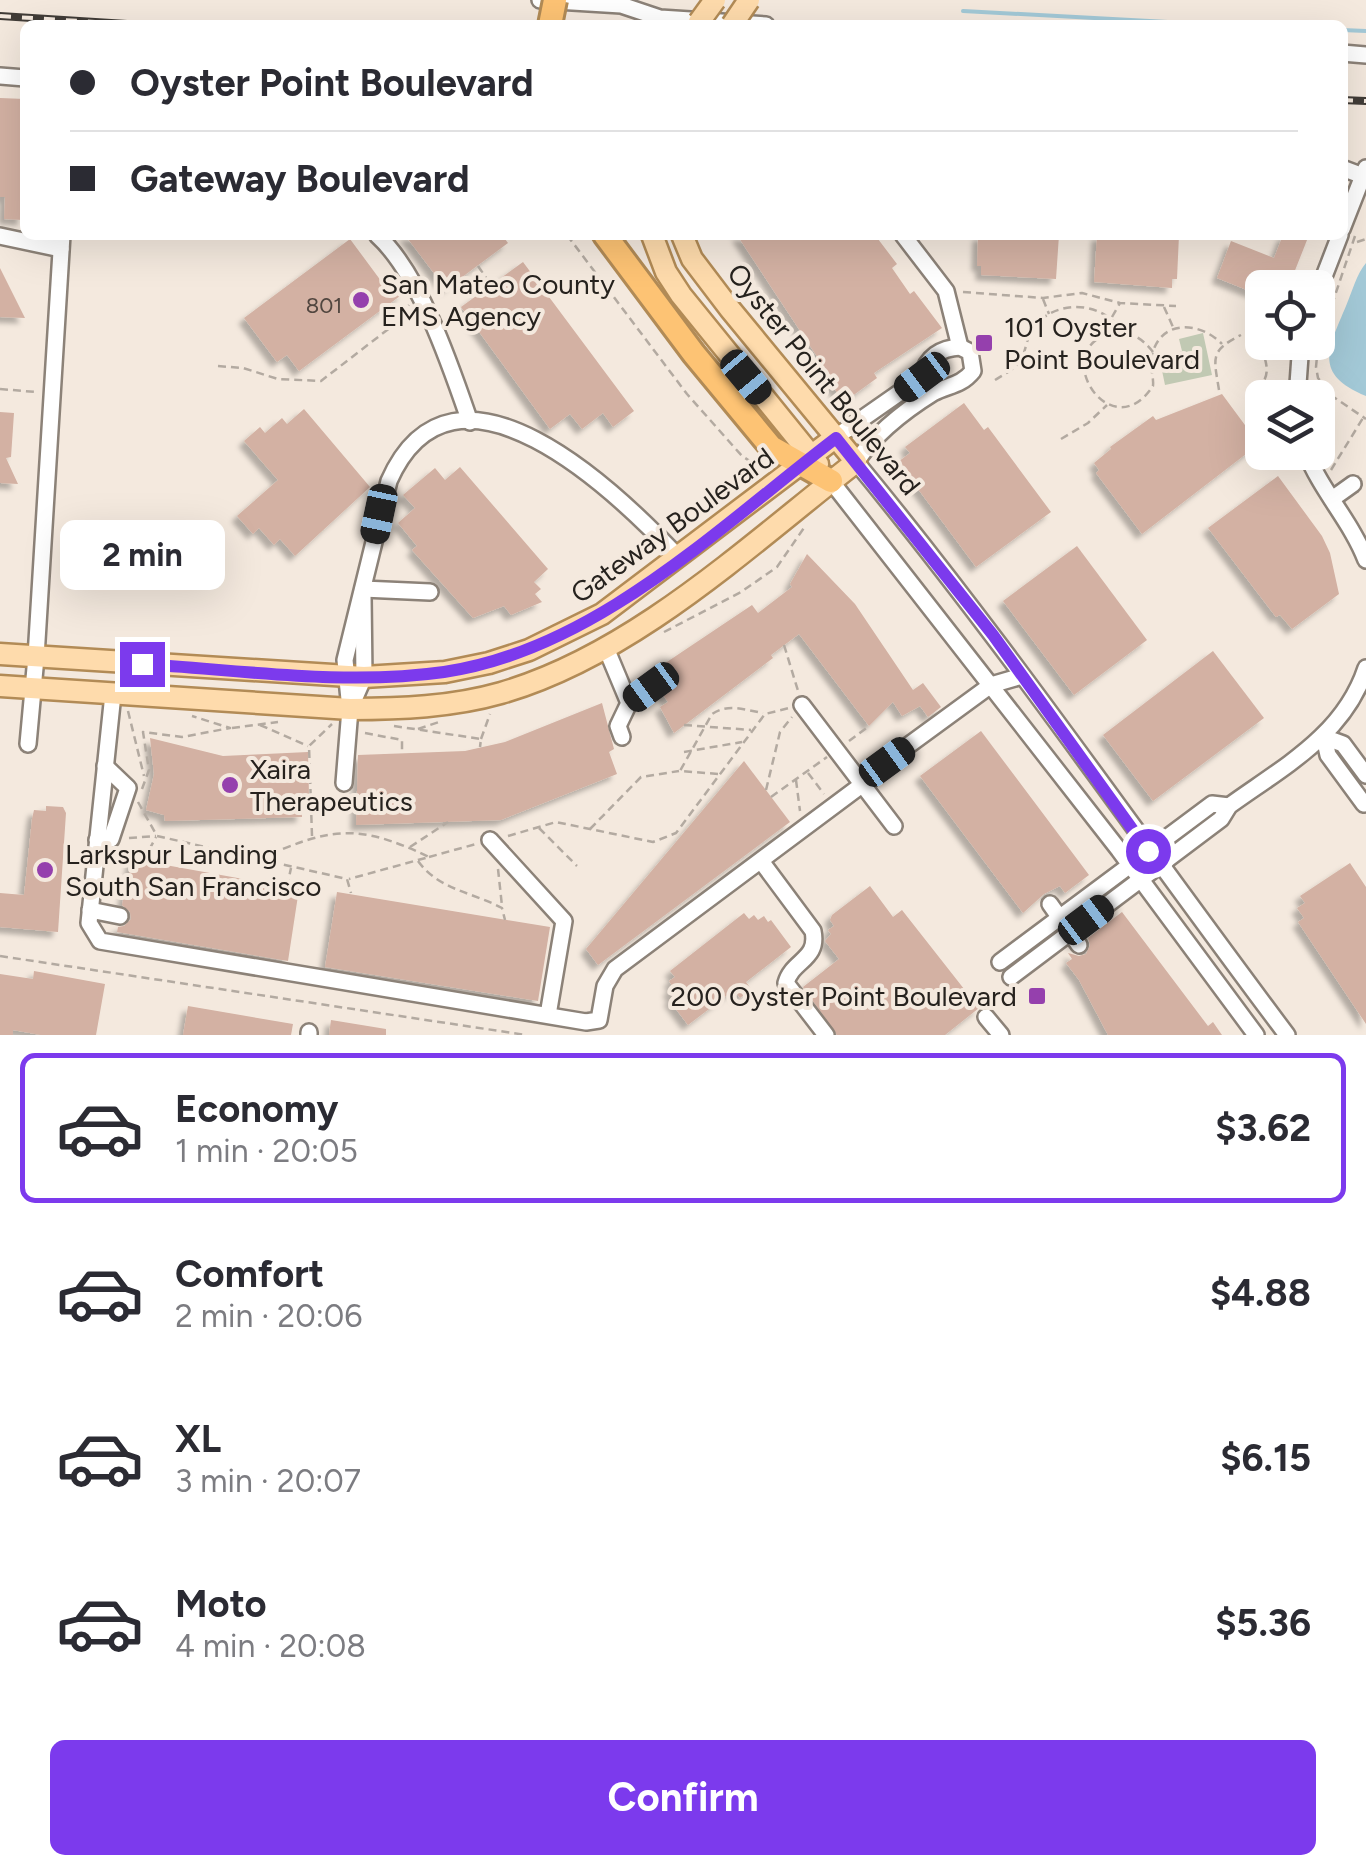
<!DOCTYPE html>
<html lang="en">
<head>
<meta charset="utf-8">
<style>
  body { margin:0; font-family:Figtree,sans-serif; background:#f7f7f7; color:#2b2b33; height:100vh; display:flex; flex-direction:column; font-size:38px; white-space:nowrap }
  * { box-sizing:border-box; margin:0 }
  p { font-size:32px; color:#7c7c81 }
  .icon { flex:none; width:55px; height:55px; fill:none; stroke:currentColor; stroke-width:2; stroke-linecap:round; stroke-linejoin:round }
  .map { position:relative; height:1035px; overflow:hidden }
  .details { display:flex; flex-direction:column; background:#fff; flex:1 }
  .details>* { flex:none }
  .hud { position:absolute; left:20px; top:20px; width:1328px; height:220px; border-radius:15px; box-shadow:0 10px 40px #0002; display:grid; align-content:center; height:220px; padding:0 50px; background:#fff }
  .controls { position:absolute; left:1245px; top:270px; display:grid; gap:20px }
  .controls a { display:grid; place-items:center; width:90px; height:90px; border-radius:15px; background:#fff; box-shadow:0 10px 40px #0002; font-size:50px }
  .end { position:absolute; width:45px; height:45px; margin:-22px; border:12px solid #7c3aed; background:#fff; box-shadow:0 0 0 5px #fff }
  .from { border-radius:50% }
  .bubble { position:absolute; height:70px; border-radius:15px; background:#fff; box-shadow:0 10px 40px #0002; font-size:32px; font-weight:700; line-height:70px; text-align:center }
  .car { position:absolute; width:30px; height:60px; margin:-30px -15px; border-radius:12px; box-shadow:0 0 8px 2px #0007; background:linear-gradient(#222 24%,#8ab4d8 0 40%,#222 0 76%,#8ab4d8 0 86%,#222 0) }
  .hud b { display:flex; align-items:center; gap:35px; height:95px; font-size:38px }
  .hud b+b { border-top:2px solid #e1e1e2 }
  .hud i { width:25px; height:25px; background:#2b2b33 }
  ul { padding:18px 0 0; list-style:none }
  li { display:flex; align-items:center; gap:30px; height:150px; margin:0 20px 15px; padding:0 30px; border:5px solid transparent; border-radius:15px }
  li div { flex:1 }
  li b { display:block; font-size:38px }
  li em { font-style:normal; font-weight:700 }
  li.active { border-color:#7c3aed }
  li>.icon { width:90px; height:90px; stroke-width:1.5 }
  .button { display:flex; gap:20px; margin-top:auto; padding:20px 50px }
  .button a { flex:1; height:115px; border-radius:15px; background:#7c3aed; color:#fff; font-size:40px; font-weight:700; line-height:115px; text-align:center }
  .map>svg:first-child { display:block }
</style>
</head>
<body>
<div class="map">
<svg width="1366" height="1035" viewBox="0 0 1366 1035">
  <defs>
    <filter id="shadow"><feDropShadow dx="-5.5" dy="5.5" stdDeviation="2.5" flood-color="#0004"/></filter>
  </defs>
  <rect width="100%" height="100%" fill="#f4e9de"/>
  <polygon fill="#c1c9b3" points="1203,333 1212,375 1165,385 1159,356 1182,351 1179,339"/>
  <path fill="#a3c9d7" d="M 1366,263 L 1366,396 C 1313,374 1328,349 1346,306 C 1352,292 1357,273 1366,263 Z"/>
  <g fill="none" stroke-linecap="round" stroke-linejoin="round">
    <g stroke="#a3c9d7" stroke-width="4">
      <polyline points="963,11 1223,25"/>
      <polyline points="1342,30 1366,31"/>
    </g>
  </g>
  <g fill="#d3b1a3" filter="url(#shadow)">
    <polygon points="0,98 25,99 23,220 4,219 5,197 0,197"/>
    <polygon points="405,235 502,235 508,243 446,289"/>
    <polygon points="737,235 879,235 878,239 897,264 892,268 910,294 914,291 942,328 874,373 877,378 844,402 814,361 818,358"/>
    <polygon points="978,235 1059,235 1056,279 981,275 981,266 977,266"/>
    <polygon points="1097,235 1179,235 1177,279 1172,279 1172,288 1094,282"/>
    <polygon points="1283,235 1309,235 1288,288 1262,288 1262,296 1217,278 1231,241 1274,258"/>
    <polygon points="350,239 387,289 404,293 299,371 287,355 277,362 244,318"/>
    <polygon points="523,262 634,411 613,427 603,413 582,429 570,414 550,429 461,307"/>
    <polygon points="0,268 25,318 0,317"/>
    <polygon points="1222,394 1259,444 1142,534 1096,473 1099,470 1094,463 1111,449 1110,447 1153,416 1156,420"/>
    <polygon points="964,403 984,430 988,427 1051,512 976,567 898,462 910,453 905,447"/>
    <polygon points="304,409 370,487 295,556 280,539 274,545 259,528 253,534 237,516 278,480 244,441 260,427 265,433 282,418 287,424"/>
    <polygon points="0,412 14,413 11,457 6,458 18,484 0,483"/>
    <polygon points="460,467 548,569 534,582 541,589 535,594 542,602 511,615 504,606 473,618 412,550 417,546 398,523 415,508 403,495 435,468 445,480"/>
    <polygon points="1278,476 1322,536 1330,553 1339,594 1292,629 1280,615 1276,617 1208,528"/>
    <polygon points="1077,546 1147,640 1074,695 1003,601"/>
    <polygon points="807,554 855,604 913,690 923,683 941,707 928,717 920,706 902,716 893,702 869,726 799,634 771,655 773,658 674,733 660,707 668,702 661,692 661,681 649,674 752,605 758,613 792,587 790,584"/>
    <polygon points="1213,651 1264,718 1153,801 1103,735"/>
    <polygon points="602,703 614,749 609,752 617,774 501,820 356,825 358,755 465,751 505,742"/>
    <polygon points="981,731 1089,875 1065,893 1060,886 1044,894 1023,913 920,776"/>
    <polygon points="150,738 223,756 308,752 309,796 301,796 302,817 165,821 164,815 146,810 154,774"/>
    <polygon points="744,761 790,822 598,965 586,949"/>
    <polygon points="46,806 63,807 66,813 58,932 0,927 0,893 24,895 32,819 34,810 46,811"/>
    <polygon points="132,859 299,889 288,961 117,932 118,927 124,926 131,919 130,912 122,905"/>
    <polygon points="1350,863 1366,887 1366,1024 1298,922 1304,918 1297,908 1305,903 1300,896"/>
    <polygon points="870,886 893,917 902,910 979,1008 945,1035 837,1035 803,987 839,959 825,941 831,934 828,930 834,926 830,920 832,915"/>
    <polygon points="337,892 550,927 538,1001 325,967"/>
    <polygon points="1122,912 1208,1026 1213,1022 1222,1035 1108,1035 1079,980 1066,963 1072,959 1068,953 1079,956 1086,954 1090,945 1088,938"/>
    <polygon points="744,913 749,919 754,915 758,920 764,916 768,922 771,920 791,947 746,982 751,989 740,998 734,990 688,1025 669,1000 673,997 668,991 673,987 669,981 675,977 670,971"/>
    <polygon points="34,971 105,984 96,1035 41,1035 13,1030 13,1035 0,1035 0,974 33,979"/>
    <polygon points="188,1006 293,1024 291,1035 183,1035"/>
    <polygon points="331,1020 386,1029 386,1035 329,1035"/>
  </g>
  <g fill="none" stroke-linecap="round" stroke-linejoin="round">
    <g stroke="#8c8278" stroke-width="20">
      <g id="minor">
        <polyline points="540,0 621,5 660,18 766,25"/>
        <polyline points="1342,53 1366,55"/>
        <polyline points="0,76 25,78"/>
        <polyline points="1342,168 1363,176"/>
        <polyline points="1342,229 1366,168"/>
        <path d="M 377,235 C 420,274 451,367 470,422"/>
        <polyline points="903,235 946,291 960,347"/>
        <polyline points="0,236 61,249"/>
        <polyline points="1318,292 1340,235"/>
        <polyline points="1297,398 1301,342"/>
        <path d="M 836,437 L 922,377 C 926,357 941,348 960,347 L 970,352 L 973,371 C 961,386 948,385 933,393 C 904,411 875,434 856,462 C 1008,646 1143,844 1287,1035"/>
        <path d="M 1306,452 C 1321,491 1351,521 1366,560"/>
        <polyline points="831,481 1119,850 1256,1035"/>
        <polyline points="1332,499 1353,484"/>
        <polyline points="363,589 430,592"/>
        <polyline points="606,648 629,703 651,687"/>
        <polyline points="113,694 89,923 100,941 586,1022 599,1020 605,986 615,969 863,784"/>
        <polyline points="802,705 894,826"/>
        <polyline points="350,709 364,677 363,596"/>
        <polyline points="622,737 618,726 629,703"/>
        <polyline points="1324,737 1328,755 1364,804"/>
        <polyline points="1324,737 1343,744 1366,775"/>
        <polyline points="28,744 36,657 62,235"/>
        <polyline points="887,761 991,685 1022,676"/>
        <path d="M 344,783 L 350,709 L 345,660 L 389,481 C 454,334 617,492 679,558"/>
        <polyline points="97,840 111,839 128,788 105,766"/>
        <polyline points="490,840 564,921 548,1015"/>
        <path d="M 761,861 L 813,931 C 819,960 792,960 786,983 L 826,1035"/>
        <polyline points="1050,904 1079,945"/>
        <polyline points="90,910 120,916"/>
        <polyline points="1000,962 1212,804 1229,806"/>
        <path d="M 1011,977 L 1221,819 L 1229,806 C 1283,767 1344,735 1366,668"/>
        <polyline points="986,1017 1001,1035"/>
        <polyline points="309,1035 309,1032"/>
      </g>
    </g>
    <g stroke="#b28b56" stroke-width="25">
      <g id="major">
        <polyline points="652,235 666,272 681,295 818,464"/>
        <polyline points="0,654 364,677 445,672 489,663 529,650 602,614 836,437"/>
        <path d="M 0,686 L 350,709 C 400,709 452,707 501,693 C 633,655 748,546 856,462 L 730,309 L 692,259 L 682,235"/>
      </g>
    </g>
    <g stroke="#b28b56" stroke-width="28">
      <polyline id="highway" points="605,235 694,354 771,447 831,481"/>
    </g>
    <g stroke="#b3aaa1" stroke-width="2.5" stroke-dasharray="8 5" stroke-linecap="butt">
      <polyline points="567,235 687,394 742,456 759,467"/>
      <polyline points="1355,236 1318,346 1316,367 1318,378 1332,396 1366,419"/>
      <polyline points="1357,242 1366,239"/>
      <polyline points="478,266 491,285"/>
      <polyline points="963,292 1043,298 1082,293 1120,303 1176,306"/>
      <polyline points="1043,299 1049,314"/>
      <polyline points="1164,307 1173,327"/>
      <polyline points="1112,317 1120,303"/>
      <path d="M 1153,352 C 1143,339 1130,330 1113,333 C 1046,347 1110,451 1153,386 C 1154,376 1149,366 1152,355 C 1161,318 1201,322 1222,344"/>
      <polyline points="218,366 243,368 278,379 321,381 391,327 409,305"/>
      <path d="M 995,380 C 1003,375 1015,369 1020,361 C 1027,350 1026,336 1035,325 C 1060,298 1104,302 1123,333"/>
      <polyline points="0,389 36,392"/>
      <path d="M 1256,389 C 1274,376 1265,360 1260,343"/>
      <path d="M 1219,390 C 1214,358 1209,351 1241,335"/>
      <polyline points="1061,439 1088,423 1107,405"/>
      <polyline points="1331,470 1363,418"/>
      <polyline points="664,632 741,592 777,567 806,525"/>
      <polyline points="784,645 799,694"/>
      <polyline points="128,711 144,776"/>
      <polyline points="260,725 308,746"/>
      <polyline points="684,725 751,730"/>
      <polyline points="394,726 481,739 480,747"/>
      <polyline points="232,728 278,722"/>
      <polyline points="418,729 439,722"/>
      <polyline points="365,733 402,740 402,753"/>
      <polyline points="481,739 490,714"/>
      <polyline points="849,741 869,726"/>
      <polyline points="684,752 742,742"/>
      <polyline points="808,773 824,794"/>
      <path d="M 718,774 L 680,771 L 712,714 C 728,703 745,710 763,713"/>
      <polyline points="796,780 800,811"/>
      <polyline points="142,789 149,770 143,732 182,737 230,728 192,716"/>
      <polyline points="766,790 780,732 792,717"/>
      <polyline points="771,797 827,757"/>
      <polyline points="138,802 157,836 347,879 351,893"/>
      <polyline points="539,828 577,866"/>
      <polyline points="590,829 641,777 679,771"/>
      <polyline points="312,836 309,746 332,724"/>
      <polyline points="508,836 556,822 653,842 676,833 765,714 789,708"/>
      <polyline points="129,838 156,836"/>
      <polyline points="410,847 448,822"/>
      <polyline points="429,857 476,844"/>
      <path d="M 259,859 C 330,828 356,822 429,857 L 349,879"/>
      <polyline points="143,861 156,837"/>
      <path d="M 418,861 C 439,890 472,892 502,908 L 505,920"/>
      <polyline points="498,869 502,906"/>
      <polyline points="287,887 291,868"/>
      <polyline points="0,956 526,1035"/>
    </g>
    <use href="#minor" stroke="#fff" stroke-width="15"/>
    <use href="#major" stroke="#fedbac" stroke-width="20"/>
    <use href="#highway" stroke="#fdc374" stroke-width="22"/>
    <g stroke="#413c37" stroke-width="8">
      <g id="rail">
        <polyline points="0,16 143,25"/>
        <polyline points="1342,100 1366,101"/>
      </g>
    </g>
    <use href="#rail" stroke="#f4e9de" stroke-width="4" stroke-dasharray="11" stroke-linecap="butt"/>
    <g stroke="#b28b56" stroke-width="25" stroke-linecap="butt">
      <g id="major-bridge">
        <polyline points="699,22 715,0"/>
        <polyline points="732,25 749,0"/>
      </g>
    </g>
    <g stroke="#b28b56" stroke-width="28" stroke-linecap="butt">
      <polyline id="highway-bridge" points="550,25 555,0"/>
    </g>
    <use href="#major-bridge" stroke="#fedbac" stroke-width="20"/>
    <use href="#highway-bridge" stroke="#fdc374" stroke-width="22"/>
  </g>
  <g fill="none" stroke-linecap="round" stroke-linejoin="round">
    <path stroke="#7c3aed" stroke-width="12" d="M 142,664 C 241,670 345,686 444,672 C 595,650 719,527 836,438 L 993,635 L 1148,851"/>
  </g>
  <g fill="#9540ad" stroke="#f4e9de" stroke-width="4">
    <circle cx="361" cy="300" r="10"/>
    <rect x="974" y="333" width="20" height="20" rx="5"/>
    <circle cx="230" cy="785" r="10"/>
    <circle cx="45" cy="870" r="10"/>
    <rect x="1027" y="986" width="20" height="20" rx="5"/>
  </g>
  <g text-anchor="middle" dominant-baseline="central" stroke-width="8" stroke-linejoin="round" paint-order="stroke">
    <g font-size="22" fill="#51463f">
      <text x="324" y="305">801</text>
    </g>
    <g font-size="28" fill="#26221e" stroke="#f4e9de" text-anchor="start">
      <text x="381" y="284">San Mateo County<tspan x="381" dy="32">EMS Agency</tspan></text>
      <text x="1004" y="327">101 Oyster<tspan x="1004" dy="32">Point Boulevard</tspan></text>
      <text x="250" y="769">Xaira<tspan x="250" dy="32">Therapeutics</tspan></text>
      <text x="65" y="854">Larkspur Landing<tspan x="65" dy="32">South San Francisco</tspan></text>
      <text x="1017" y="996" text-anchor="end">200 Oyster Point Boulevard</text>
    </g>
    <g font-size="28" fill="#26221e" stroke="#f4e9de">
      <text transform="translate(824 379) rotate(51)">Oyster Point Boulevard</text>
      <text transform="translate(672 525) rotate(-36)">Gateway Boulevard</text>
    </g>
  </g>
</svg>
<div class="controls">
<a><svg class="icon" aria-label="locate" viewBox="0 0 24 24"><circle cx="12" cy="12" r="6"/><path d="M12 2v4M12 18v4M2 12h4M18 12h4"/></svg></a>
<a><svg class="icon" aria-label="layers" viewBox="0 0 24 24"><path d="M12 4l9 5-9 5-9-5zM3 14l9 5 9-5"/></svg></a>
</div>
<i class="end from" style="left:1148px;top:851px"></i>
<i class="end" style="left:142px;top:664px"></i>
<div class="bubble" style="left:60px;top:520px;width:165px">2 min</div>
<i class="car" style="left:746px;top:377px;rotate:140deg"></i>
<i class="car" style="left:922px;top:377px;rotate:233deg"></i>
<i class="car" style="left:379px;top:514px;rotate:192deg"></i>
<i class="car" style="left:651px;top:687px;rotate:234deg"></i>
<i class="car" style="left:887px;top:762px;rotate:54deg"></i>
<i class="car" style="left:1086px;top:920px;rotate:53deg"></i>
<div class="hud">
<b><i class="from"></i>Oyster Point Boulevard</b>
<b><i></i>Gateway Boulevard</b>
</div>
</div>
<section class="details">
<ul>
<li class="active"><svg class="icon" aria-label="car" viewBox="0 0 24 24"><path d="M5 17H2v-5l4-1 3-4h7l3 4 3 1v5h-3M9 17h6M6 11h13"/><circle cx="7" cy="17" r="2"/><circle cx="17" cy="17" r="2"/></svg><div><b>Economy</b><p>1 min · 20:05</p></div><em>$3.62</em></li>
<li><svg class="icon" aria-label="car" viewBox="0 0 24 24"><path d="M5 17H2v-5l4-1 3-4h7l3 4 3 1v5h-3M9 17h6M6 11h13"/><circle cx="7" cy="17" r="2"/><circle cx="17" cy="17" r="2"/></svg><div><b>Comfort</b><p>2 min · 20:06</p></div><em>$4.88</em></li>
<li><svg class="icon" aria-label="car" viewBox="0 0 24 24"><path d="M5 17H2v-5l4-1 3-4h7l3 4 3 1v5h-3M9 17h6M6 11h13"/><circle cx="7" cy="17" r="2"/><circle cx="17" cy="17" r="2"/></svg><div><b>XL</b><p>3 min · 20:07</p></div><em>$6.15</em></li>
<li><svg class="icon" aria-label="car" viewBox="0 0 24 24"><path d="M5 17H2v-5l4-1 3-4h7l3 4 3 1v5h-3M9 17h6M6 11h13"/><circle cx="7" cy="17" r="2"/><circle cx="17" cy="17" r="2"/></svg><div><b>Moto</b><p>4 min · 20:08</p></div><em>$5.36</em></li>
</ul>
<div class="button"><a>Confirm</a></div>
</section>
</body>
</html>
